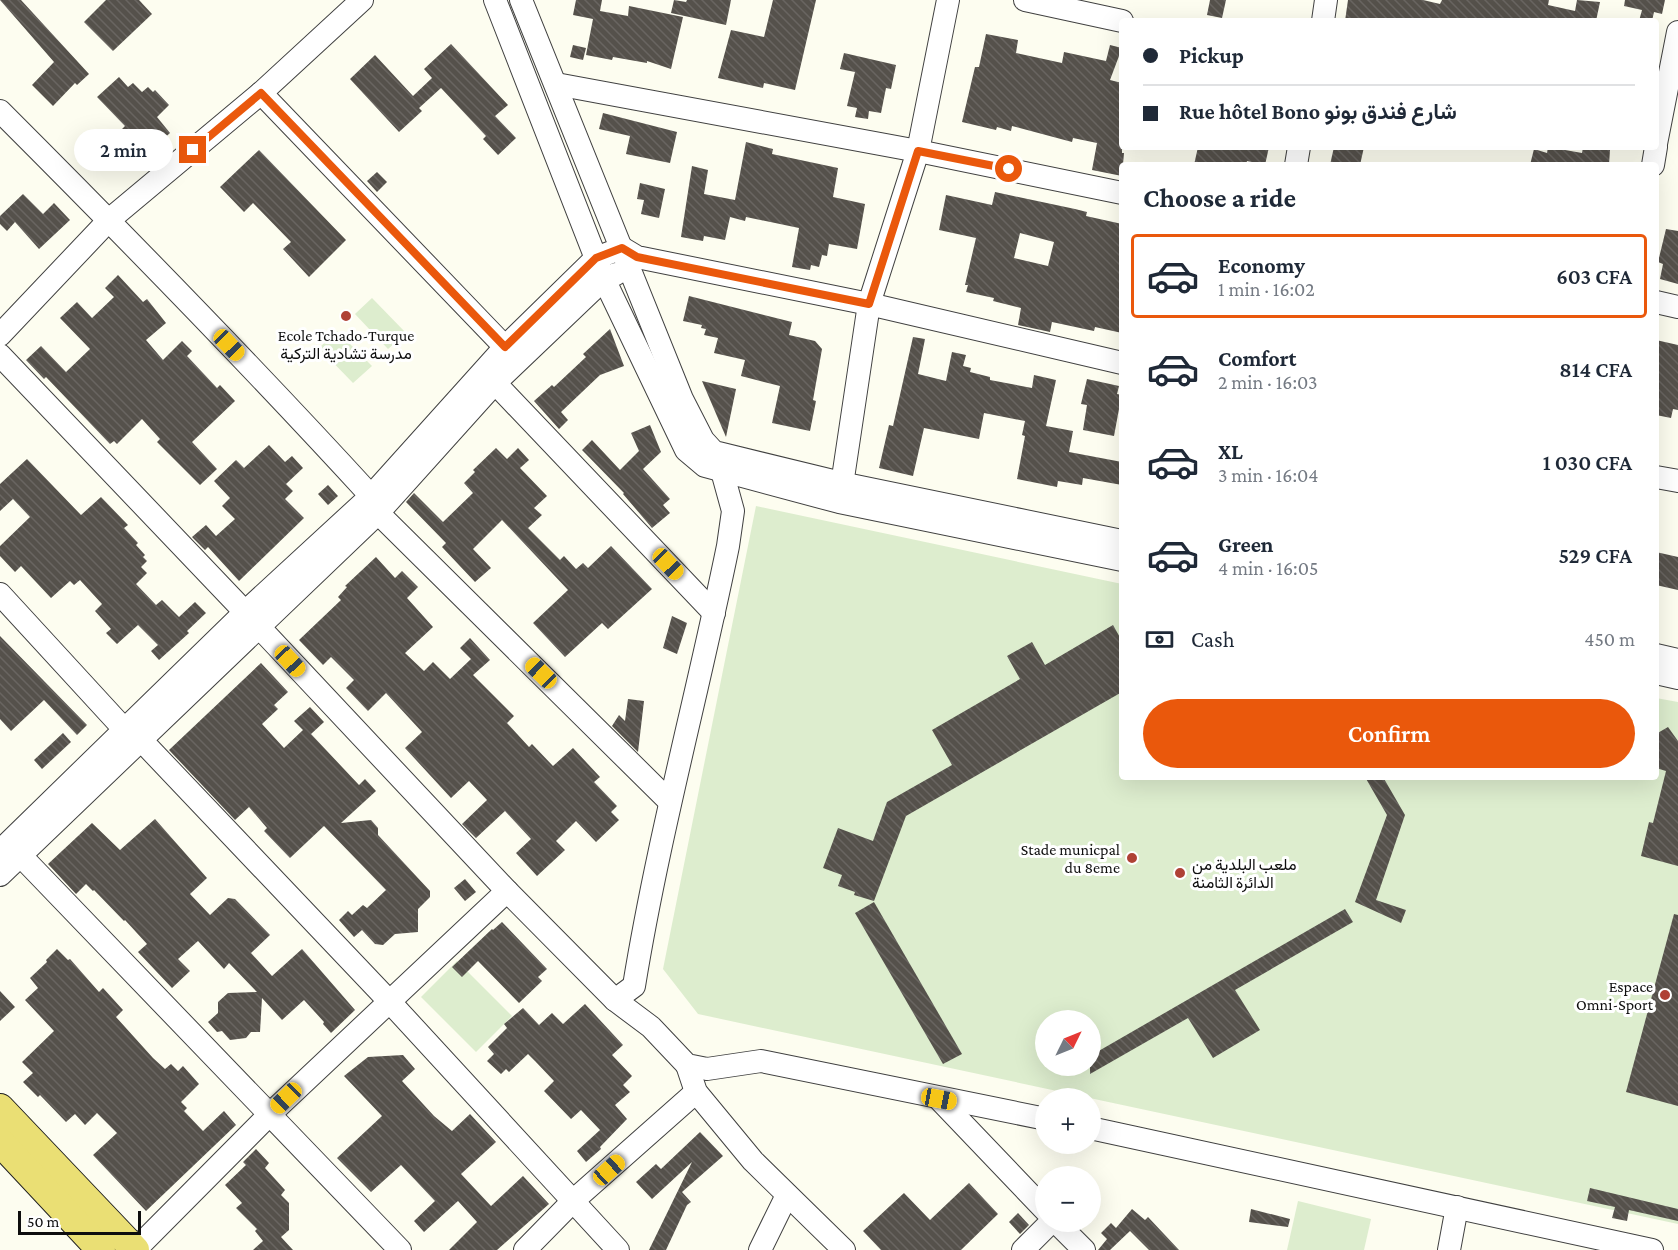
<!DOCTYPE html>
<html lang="en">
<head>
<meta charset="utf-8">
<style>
  body { margin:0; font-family:"Crimson Pro",Vazirmatn,serif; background:#f2f2f3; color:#1f2937; height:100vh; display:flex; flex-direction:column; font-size:22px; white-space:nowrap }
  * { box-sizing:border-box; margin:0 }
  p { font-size:20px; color:#747a83 }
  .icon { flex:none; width:33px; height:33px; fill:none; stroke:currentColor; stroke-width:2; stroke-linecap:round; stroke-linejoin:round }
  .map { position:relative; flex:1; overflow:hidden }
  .drawer { position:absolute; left:1119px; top:162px; width:540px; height:618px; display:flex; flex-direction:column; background:#fff; border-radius:6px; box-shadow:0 6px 24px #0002 }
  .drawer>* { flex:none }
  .guide { position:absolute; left:1119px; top:18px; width:540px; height:132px; border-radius:6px; box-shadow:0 6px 24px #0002; display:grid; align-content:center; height:132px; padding:0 24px; background:#fff }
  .needle { width:39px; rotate:47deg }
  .controls { position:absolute; left:1035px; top:1010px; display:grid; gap:12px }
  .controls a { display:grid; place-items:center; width:66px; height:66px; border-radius:50%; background:#fff; box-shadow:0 6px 24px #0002; font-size:30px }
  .scale { position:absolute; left:18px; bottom:15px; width:123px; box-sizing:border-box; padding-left:6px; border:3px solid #0e0e0e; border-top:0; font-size:16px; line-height:21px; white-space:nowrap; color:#0e0e0e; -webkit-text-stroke:4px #fff; paint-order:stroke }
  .end { position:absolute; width:27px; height:27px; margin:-14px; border:8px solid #ea580c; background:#fff; box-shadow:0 0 0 3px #fff }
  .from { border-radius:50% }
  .bubble { position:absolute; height:42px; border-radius:21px; background:#fff; box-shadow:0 6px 24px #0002; font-size:20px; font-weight:600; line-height:42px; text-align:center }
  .car { position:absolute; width:18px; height:36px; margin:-18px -9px; border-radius:8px; box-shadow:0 0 4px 2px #0007; background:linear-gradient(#f5c518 24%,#345 0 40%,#f5c518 0 76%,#345 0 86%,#f5c518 0) }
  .guide b { display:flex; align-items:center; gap:21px; height:57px; font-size:22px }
  .guide b+b { border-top:2px solid #e0e1e3 }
  .guide i { width:15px; height:15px; background:#1f2937 }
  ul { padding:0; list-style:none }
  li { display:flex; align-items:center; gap:18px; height:84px; margin:0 12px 9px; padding:0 12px; border:3px solid transparent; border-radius:6px }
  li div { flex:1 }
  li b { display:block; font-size:22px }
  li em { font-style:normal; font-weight:600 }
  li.selected { border-color:#ea580c }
  li>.icon { width:54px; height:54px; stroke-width:1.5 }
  h2 { padding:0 24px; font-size:27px; line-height:72px }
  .pay { display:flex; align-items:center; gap:15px; height:66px; padding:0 24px; font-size:22px }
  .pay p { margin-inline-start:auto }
  .cta { display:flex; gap:12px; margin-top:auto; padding:12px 24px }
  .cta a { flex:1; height:69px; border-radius:36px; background:#ea580c; color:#fff; font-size:24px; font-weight:600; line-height:69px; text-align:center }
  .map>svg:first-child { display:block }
</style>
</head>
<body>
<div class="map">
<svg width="1678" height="1250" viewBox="0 0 1678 1250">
  <defs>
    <pattern id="building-back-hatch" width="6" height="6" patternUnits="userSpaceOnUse" patternTransform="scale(1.5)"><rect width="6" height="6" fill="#55514b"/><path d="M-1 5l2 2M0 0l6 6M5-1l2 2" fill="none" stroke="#696561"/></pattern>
  </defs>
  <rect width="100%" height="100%" fill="#fdfdf0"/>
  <g fill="#ddedce" fill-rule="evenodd">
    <polygon points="372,298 406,333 388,349 355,314"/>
    <polygon points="337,331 372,366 353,383 319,348"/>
    <path d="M 756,506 L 1122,584 L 1122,777 L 1656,777 L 1656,698 L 1678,702 L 1678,1224 L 698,1014 L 663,969 ZM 1046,1020 L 1090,1020 L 1090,1065 L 1046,1065 Z"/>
    <polygon points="457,961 512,1016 476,1052 421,997"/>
    <polygon points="1298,1201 1371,1219 1364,1250 1287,1250"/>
  </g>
  <g fill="url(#building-back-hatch)" fill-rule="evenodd">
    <polygon points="0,0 21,0 89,74 77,85 75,83 53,106 32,85 54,62"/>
    <polygon points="106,0 139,0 152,14 113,51 84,22"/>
    <polygon points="576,0 602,0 600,11 628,16 629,6 683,17 671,69 647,61 647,63 613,57 612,60 586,55 593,19 573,15"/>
    <polygon points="674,0 686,2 687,0 731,0 726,25 671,13"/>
    <polygon points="773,0 816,0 795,90 764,83 763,88 718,78 731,30 764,37"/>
    <polygon points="1210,0 1226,0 1222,18 1207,15"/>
    <polygon points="1348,0 1423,0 1440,4 1442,0 1549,0 1548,5 1575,11 1577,0 1600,2 1596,21 1345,21"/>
    <polygon points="1625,0 1665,0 1662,14 1654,12 1652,21 1639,21 1642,10 1624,6"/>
    <polygon points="986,34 1018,40 1016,53 1062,63 1064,52 1106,61 1110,45 1122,48 1110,80 1122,83 1122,153 1124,153 1122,176 1092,170 1097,143 1073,138 1072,142 1012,126 1011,131 997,127 996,130 962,122 975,67 979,67"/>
    <polygon points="451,44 508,105 495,116 516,138 498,155 483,139 486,136 441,88 419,108 422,111 399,132 350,79 375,55 413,96 432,78 424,69"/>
    <polygon points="573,45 586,48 583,60 570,57"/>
    <polygon points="844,53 896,65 891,89 886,88 881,113 869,111 868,119 855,117 857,108 847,106 855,72 840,69"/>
    <polygon points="119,77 128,87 133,83 142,92 148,87 153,92 155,90 169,105 157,117 170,133 148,153 137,140 134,142 122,129 125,126 97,97"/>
    <polygon points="603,113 677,132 670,163 626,154 630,136 599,129"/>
    <polygon points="746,142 773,149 772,154 838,168 833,197 865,204 857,249 829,244 827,256 822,255 819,267 811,265 810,270 792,267 799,228 746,217 745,221 730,217 725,240 704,236 703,241 681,237 692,166 708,170 704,194 735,200"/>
    <polygon points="1198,147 1269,147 1265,165 1247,161 1246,165 1194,165"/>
    <polygon points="1334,147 1364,147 1360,165 1330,165"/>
    <polygon points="1548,147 1582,153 1583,147 1602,147 1602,149 1610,150 1609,165 1530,165 1534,149 1547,153"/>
    <polygon points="259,150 346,240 309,277 283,249 291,242 253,203 244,212 220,187"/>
    <polygon points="377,172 387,182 377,192 367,181"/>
    <polygon points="640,183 665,189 659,218 641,214 644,200 637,199"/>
    <path d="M 995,192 L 1075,209 L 1087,212 L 1086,216 L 1122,224 L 1122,333 L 1095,327 L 1094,331 L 1052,322 L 1050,332 L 1018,325 L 1021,308 L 993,301 L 994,298 L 966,292 L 968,285 L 965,285 L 976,238 L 939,230 L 946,195 L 992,205 ZM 1020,233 L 1054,242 L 1048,266 L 1014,258 Z"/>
    <polygon points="23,194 43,214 54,203 70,220 39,249 15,222 7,231 0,224 0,216"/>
    <polygon points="1666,229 1678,231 1678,284 1660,279 1663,264 1658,262"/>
    <polygon points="118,275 143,302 147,299 166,323 146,340 163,360 182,341 192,351 187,356 217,388 220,385 235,401 192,442 217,469 200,485 157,442 160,439 142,419 117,444 114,441 110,444 46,377 44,379 26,360 41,346 66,372 90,349 60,318 77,302 92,318 114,297 105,288"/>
    <polygon points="689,296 792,322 789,335 815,341 822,349 813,400 816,401 810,431 772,423 780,386 741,376 745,360 714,353 718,338 704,335 706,329 701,328 702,325 683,321"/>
    <polygon points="610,329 624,366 600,375 561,412 568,420 559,429 534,401 552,385 554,387 586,357 583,354"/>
    <polygon points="913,337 925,339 918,374 946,381 952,352 966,355 963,366 971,368 970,372 990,377 990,380 1032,388 1034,375 1056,380 1046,426 1073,431 1069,452 1122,462 1122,485 1083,478 1082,485 1058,481 1057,487 1017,479 1025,436 1022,435 1025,421 984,413 979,439 924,428 913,476 879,468 889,425 893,426"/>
    <polygon points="1656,340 1678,345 1678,410 1673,409 1671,418 1656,415"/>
    <polygon points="1087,379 1119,386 1117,394 1122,395 1122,410 1119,409 1114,436 1083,430 1087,405 1081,404"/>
    <polygon points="702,381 736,389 726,437"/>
    <polygon points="650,425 661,452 643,469 670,499 663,505 670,513 652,528 623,494 624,493 582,450 592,440 620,470 639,451 631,433"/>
    <polygon points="269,445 285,462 292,456 303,468 286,484 293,491 285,499 304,518 239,581 208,547 205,550 192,537 206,525 216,536 235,519 222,506 230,498 214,481 236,460 244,468"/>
    <polygon points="496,448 507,459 518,448 529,460 520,468 547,496 534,508 542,515 528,528 560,560 564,556 576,569 583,563 588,568 611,546 652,589 608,629 602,623 565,657 533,623 568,590 502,520 473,549 491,568 475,582 442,547 446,543 406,502 414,493 443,522 473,493 464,483 475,472 473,470"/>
    <polygon points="27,459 81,515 101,497 128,525 124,528 138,543 136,545 145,555 143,557 147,561 141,567 147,573 136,584 156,605 162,600 179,617 195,602 206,613 187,631 189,633 159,660 151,651 158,645 138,625 117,644 106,633 111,629 95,611 102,604 80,580 74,585 70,581 51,598 21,566 15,572 0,556 0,546 30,517 13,499 0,511 0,484"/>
    <polygon points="328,485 338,496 328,505 318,494"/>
    <polygon points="1656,552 1678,557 1678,590 1656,585"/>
    <polygon points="376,557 395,578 402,571 418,587 407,598 433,627 405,653 424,671 433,662 450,679 471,659 460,648 470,638 490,660 473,675 514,716 507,723 529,747 532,744 553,766 573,748 600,777 594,782 617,806 611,812 619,820 596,842 576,821 556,841 565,850 537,876 516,853 531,839 505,811 476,838 462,824 487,800 469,781 451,798 405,748 422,732 386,693 368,711 346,688 354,680 331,657 323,665 299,640 341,600 338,597 347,587 345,586"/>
    <polygon points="672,616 687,623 677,654 663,648"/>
    <polygon points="1113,625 1122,641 1122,692 906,816 874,901 854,895 855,892 838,886 842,875 823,868 838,828 873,841 887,802 952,765 932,730 1020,679 1007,656 1032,642 1045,665"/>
    <polygon points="0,636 87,725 77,735 44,700 11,731 0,719"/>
    <polygon points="261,663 288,692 274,705 278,709 262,724 284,748 303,730 294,721 310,707 324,722 311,734 359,785 365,779 376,791 341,823 371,820 378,828 378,835 430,891 430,897 418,909 418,932 395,934 383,945 375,944 362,930 354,937 339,920 348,911 352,915 363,905 367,908 386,890 324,826 290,858 264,831 267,828 249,807 235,820 169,750"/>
    <polygon points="628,699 644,701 638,752 612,726 619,715 625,721"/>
    <polygon points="1668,727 1678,741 1678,866 1641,856 1649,822 1653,823 1666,771 1656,768 1656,734"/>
    <polygon points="63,733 71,742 42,769 34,760"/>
    <polygon points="1365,777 1383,777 1405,815 1376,900 1406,910 1401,923 1355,902 1387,815"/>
    <polygon points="155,819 207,878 190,894 210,915 228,898 235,899 270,935 251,953 272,976 302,949 355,1010 331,1033 323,1024 324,1022 304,1000 282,1020 262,998 260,1032 251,1032 246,1038 230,1040 222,1031 217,1032 208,1022 218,1013 218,1002 228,993 257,992 229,963 224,969 198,941 178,959 190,971 172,988 138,952 147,944 125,920 124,921 94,890 93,891 86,884 76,894 48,864 92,823 120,850"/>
    <polygon points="465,879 476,892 465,901 454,888"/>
    <polygon points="874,902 962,1054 943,1064 855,913"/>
    <polygon points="1345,909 1353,922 1235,990 1260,1030 1213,1058 1188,1018 1090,1074 1090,1056"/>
    <polygon points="1674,914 1678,915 1678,1106 1626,1092"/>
    <polygon points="502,922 547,969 538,977 542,981 519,1003 478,961 462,977 452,967 492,929 493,930"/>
    <polygon points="57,949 68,960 70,959 99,992 103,988 123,1010 116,1017 153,1058 165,1069 171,1064 178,1071 183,1066 199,1084 181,1102 187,1108 184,1111 203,1131 224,1111 236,1125 146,1211 93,1155 117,1133 97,1113 85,1125 75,1114 66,1122 40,1095 38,1097 23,1082 33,1073 22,1062 54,1031 25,1000 38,988 30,978 47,962 46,960"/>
    <polygon points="0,991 15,1007 0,1021"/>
    <polygon points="585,1004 623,1045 612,1055 632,1076 623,1085 630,1092 615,1105 627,1119 600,1147 601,1149 586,1162 577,1151 600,1130 581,1110 571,1119 544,1091 554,1081 535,1061 528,1054 509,1072 506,1069 501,1074 487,1061 494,1054 488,1047 507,1028 504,1024 523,1008 539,1025 552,1013 563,1024"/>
    <polygon points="403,1055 415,1069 402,1081 434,1116 452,1131 470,1114 496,1142 461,1174 491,1206 523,1176 549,1204 497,1250 449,1250 477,1222 458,1201 424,1232 414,1221 435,1201 401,1165 371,1192 337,1158 382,1116 344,1076 368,1057"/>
    <polygon points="700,1132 723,1156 682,1192 691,1202 687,1205 666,1250 649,1250 692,1162 652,1199 636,1182 656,1164 661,1169"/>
    <polygon points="256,1149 269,1163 265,1168 285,1190 281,1195 289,1203 289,1230 281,1237 293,1250 253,1250 263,1241 255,1231 257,1229 236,1208 242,1203 225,1185 246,1165 243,1162"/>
    <polygon points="969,1183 998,1214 961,1250 881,1250 863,1231 904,1193 930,1220"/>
    <polygon points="1590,1188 1678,1209 1678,1221 1629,1210 1627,1221 1612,1218 1615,1207 1587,1201"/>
    <polygon points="1132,1209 1145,1220 1148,1217 1179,1250 1149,1250 1130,1231 1110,1250 1098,1250 1107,1239 1101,1233 1111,1223 1116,1228"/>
    <polygon points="1251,1209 1290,1219 1288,1227 1249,1222"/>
    <polygon points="1018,1213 1029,1225 1020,1234 1009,1222"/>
  </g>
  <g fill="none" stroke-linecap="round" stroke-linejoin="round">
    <g stroke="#414141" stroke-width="24">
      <g id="minor">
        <polyline points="495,0 604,279 686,450 705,466 839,502 1122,560"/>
        <polyline points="521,0 682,399 703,440 714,452 841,483 1122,541"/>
        <polyline points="1025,0 1122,21"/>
        <polyline points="1323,21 1326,0"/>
        <polyline points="556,84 918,151 1122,193"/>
        <polyline points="261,93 505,347"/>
        <path d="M 0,111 C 126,237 251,365 371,496"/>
        <polyline points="1656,144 1678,32"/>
        <polyline points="1296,165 1299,147"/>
        <polyline points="1653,165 1656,147"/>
        <polyline points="1656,302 1678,307"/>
        <polyline points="0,335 109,220 261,93 362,0"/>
        <polyline points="0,355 245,612 507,891 615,1000 651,1027 687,1065 707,1069 761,1061 1046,1119"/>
        <polyline points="495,383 714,613"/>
        <polyline points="1656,477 1678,481"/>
        <polyline points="840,498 869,304 918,151 948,0"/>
        <polyline points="378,513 670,802"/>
        <polyline points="0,594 124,729"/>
        <polyline points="1656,655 1678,660"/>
        <polyline points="1656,673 1678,678"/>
        <polyline points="142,741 389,1001 618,1250"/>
        <polyline points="0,851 245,612 371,496 505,347 596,258 622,248 637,257 869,304 1122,363"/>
        <polyline points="20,855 400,1250"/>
        <polyline points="0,875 378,513 495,383 604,279 616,274"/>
        <path d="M 615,1000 L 634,986 C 658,838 698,693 728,546 L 733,511 L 722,471"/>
        <polyline points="687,1065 696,1092 753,1161 844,1250"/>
        <polyline points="939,1099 1046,1211"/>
        <polyline points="1090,1128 1652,1250"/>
        <polyline points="1055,1221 1084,1250"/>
        <polyline points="135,1250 269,1115 507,891"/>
        <polyline points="525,1250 574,1200 696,1092"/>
        <polyline points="760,1250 787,1195"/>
        <polyline points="1023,1250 1052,1221"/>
        <polyline points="1449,1250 1457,1207"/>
      </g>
    </g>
    <g stroke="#1f1f1f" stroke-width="30">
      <g id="major">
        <polyline points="0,1108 135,1250"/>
        <polyline points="0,1142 101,1250"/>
      </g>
    </g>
    <use href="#minor" stroke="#fff" stroke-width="22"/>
    <use href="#major" stroke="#eadf74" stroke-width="28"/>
  </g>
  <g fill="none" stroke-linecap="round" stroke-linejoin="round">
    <polyline stroke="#ea580c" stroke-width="8" points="193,150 261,93 505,347 596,258 622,248 637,257 869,304 918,151 1009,169"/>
  </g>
  <g fill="#af4135" stroke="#fff" stroke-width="2">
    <circle cx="346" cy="316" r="6"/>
    <circle cx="1132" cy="858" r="6"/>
    <circle cx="1180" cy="873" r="6"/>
    <circle cx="1665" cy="995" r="6"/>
  </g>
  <g text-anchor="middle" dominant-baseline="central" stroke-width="6" stroke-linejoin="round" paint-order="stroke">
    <g font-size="16" fill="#0e0e0e" stroke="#fff" text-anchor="end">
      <text x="346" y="335" text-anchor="middle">Ecole Tchado-Turque<tspan x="346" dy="18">مدرسة تشادية التركية</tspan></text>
      <text x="1120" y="849">Stade municpal<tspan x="1120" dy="18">du 8eme</tspan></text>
      <text x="1192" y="864" text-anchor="start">ملعب البلدية من<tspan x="1192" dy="18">الدائرة الثامنة</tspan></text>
      <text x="1653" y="986">Espace<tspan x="1653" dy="18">Omni-Sport</tspan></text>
    </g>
  </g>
</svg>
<div class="controls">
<a><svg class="needle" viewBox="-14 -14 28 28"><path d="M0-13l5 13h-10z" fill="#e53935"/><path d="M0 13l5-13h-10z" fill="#747a83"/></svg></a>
<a>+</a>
<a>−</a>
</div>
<div class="scale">50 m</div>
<i class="end from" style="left:1009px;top:169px"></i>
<i class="end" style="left:193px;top:150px"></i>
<div class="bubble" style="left:74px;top:129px;width:99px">2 min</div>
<i class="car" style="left:229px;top:345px;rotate:136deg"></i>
<i class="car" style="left:668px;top:564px;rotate:136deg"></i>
<i class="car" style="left:290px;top:661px;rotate:137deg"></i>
<i class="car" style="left:541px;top:673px;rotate:314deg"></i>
<i class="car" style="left:286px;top:1098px;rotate:226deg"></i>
<i class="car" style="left:939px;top:1099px;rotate:101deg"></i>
<i class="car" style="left:609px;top:1170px;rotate:48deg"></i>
<div class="guide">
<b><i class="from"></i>Pickup</b>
<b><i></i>Rue hôtel Bono شارع فندق بونو</b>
</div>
<section class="drawer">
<h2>Choose a ride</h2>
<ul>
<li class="selected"><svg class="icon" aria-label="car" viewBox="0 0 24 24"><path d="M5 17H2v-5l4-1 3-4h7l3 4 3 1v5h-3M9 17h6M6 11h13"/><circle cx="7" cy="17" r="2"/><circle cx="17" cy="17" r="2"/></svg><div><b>Economy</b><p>1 min · 16:02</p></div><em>603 CFA</em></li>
<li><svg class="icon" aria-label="car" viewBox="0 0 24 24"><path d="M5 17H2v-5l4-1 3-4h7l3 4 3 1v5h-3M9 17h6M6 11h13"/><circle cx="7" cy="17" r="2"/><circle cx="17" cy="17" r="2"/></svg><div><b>Comfort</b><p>2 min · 16:03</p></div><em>814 CFA</em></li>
<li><svg class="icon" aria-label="car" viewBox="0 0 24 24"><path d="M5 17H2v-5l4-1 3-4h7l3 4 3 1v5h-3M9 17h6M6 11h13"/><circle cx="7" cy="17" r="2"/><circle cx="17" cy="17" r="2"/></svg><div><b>XL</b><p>3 min · 16:04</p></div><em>1 030 CFA</em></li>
<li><svg class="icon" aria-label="car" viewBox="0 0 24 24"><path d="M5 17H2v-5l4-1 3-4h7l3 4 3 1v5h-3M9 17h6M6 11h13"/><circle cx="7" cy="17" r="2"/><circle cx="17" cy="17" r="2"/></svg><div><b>Green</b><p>4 min · 16:05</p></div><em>529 CFA</em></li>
</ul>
<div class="pay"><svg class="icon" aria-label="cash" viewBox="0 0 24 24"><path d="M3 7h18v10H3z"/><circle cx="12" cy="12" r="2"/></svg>Cash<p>450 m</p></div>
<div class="cta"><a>Confirm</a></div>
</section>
</div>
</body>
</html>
